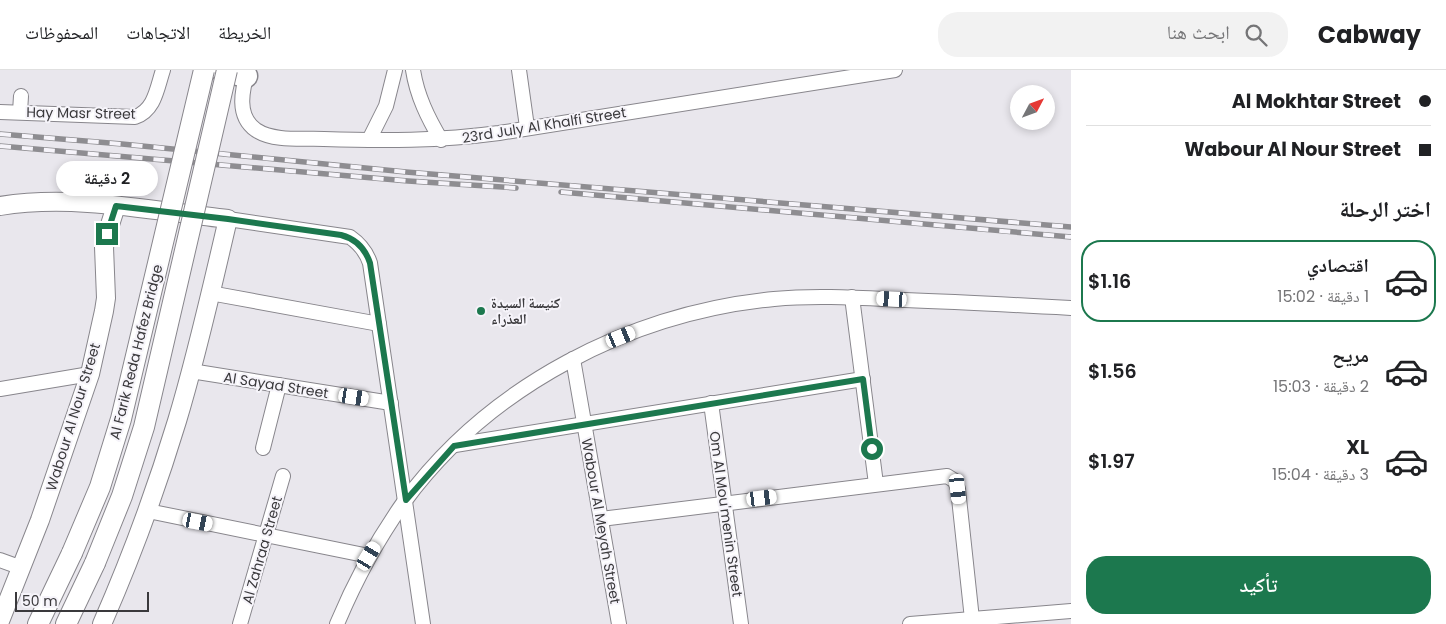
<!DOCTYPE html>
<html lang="ar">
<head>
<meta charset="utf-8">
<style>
  body { margin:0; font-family:Poppins,"Noto Naskh Arabic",sans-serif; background:#f2f2f2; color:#202124; direction:rtl; height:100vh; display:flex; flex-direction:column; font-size:19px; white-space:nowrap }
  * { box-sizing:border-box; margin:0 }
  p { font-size:16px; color:#757577 }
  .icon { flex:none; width:28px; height:28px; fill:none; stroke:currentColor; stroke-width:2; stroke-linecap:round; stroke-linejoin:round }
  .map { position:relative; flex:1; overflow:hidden; direction:ltr }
  .drawer { display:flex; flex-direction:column; background:#fff; width:375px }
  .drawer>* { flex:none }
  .top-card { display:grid; align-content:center; height:110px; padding:0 15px; background:#fff }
  .needle { width:32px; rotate:49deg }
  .buttons { position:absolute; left:1010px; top:15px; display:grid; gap:10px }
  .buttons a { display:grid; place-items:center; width:45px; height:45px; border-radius:50%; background:#fff; box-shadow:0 2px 8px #0003; font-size:25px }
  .scale { position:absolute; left:15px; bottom:12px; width:134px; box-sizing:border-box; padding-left:5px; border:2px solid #3a393c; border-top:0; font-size:14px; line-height:18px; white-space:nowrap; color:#3a393c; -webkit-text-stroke:4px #f6f4fa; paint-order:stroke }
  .end { position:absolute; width:22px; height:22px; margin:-11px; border:6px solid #1c784e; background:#fff; box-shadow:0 0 0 2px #fff }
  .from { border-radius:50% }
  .bubble { position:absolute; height:35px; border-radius:18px; background:#fff; box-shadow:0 2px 8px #0003; font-size:16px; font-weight:600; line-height:35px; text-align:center; direction:rtl }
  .car { position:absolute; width:15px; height:30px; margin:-15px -8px; border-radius:6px; box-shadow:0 0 4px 1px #0007; background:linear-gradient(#fff 24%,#345 0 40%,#fff 0 76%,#345 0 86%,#fff 0) }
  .top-card b { display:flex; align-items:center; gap:18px; height:48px; font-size:19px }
  .top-card b+b { border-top:1px solid #e0e0e0 }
  .top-card i { width:12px; height:12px; background:#202124 }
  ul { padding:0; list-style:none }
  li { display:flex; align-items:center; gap:15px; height:82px; margin:0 10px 8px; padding:0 5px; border:2px solid transparent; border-radius:20px }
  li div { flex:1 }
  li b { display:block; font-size:19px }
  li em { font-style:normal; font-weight:600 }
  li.active { border-color:#1c784e }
  li>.icon { width:45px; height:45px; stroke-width:1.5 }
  h2 { padding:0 15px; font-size:22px; line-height:60px }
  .cta { display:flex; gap:10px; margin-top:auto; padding:10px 15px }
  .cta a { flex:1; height:58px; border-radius:20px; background:#1c784e; color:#fff; font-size:20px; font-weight:600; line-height:58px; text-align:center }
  header { display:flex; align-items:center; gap:30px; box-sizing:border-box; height:70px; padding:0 25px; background:#fff; border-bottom:1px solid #e0e0e0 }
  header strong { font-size:24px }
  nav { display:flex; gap:28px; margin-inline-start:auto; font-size:18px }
  .search { width:350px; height:45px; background:#f2f2f2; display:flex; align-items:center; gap:12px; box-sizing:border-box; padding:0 18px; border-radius:20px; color:#757577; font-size:19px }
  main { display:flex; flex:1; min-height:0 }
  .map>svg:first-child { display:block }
</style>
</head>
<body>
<header>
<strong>Cabway</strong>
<div class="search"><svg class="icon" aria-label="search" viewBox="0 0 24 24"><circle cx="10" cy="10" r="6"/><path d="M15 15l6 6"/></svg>ابحث هنا</div>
<nav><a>الخريطة</a><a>الاتجاهات</a><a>المحفوظات</a></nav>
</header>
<main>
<section class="drawer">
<div class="top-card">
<b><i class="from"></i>Al Mokhtar Street</b>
<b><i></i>Wabour Al Nour Street</b>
</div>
<h2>اختر الرحلة</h2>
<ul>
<li class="active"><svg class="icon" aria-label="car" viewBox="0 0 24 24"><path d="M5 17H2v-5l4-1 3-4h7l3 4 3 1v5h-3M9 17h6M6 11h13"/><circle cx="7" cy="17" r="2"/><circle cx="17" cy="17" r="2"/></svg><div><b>اقتصادي</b><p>1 دقيقة · 15:02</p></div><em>$1.16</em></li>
<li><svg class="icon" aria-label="car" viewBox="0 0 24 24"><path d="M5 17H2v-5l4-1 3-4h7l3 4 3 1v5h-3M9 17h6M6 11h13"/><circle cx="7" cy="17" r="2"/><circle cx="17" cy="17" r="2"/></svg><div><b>مريح</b><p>2 دقيقة · 15:03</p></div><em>$1.56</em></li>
<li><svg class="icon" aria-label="car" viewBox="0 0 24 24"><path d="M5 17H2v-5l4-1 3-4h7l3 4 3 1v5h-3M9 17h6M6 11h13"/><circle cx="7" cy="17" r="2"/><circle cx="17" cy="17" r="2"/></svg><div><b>XL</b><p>3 دقيقة · 15:04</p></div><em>$1.97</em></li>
</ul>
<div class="cta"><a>تأكيد</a></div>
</section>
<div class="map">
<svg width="1071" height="554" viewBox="0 0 1071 554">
  <rect width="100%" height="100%" fill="#e9e7ed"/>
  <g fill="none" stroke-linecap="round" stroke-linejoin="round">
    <g stroke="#88868c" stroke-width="16">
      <g id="minor">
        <path d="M 248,0 C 242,20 236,46 256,60 C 274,72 303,68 324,69 C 383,71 439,71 499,63 L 895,0"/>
        <path d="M 413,0 C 417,26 428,48 441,70"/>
        <polyline points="519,0 527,57"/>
        <path d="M 0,42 L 135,47 C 155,40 157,18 163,0"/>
        <polyline points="20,42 21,26"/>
        <polyline points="369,70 386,36 395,0"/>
        <path d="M 228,149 L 350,167 C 360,174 366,181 370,193 L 423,554"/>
        <polyline points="210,223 379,254"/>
        <polyline points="852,227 876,414"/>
        <polyline points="573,289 619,554"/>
        <polyline points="191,301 391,333"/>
        <polyline points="0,319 90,304"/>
        <polyline points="711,333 741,554"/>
        <polyline points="455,375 863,309"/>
        <polyline points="263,378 279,315"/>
        <polyline points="148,441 369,486"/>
        <polyline points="601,449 947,406 955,411 958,419 972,549"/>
        <polyline points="0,490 22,498"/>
        <polyline points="240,554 283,406"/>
        <path d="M 337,554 C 355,511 377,470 404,432 C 490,315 631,243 774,229 C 817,225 861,228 905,230 C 960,232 1016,235 1071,238"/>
        <polyline points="910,554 1071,541"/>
      </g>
    </g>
    <g stroke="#88868c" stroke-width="20">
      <g id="tertiary">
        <path d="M 0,136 C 74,124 154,141 228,149 C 212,217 197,285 177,351 C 156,420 131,488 102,554"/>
        <polyline points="0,551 40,450 90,304 104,241 106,228 104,177 107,164 116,136"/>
      </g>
    </g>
    <g stroke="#88868c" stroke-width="22">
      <g id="secondary">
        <polyline points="38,554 72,483"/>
        <polyline points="66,554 95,493"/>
      </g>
    </g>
    <g stroke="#88868c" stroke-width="25">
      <polyline id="primary" points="222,0 246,6"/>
    </g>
    <use href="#minor" stroke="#fff" stroke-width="14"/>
    <use href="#tertiary" stroke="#fff" stroke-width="18"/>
    <use href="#secondary" stroke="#fff" stroke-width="20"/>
    <use href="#primary" stroke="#fff" stroke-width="22"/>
    <g stroke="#8e8d91" stroke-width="5.5">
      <g id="rail">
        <polyline points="0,64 122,74 406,102 1071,157"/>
        <polyline points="0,76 408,111 516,118"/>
        <polyline points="561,122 1071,167"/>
      </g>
    </g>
    <use href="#rail" stroke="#f6f4fa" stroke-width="4" stroke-dasharray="11" stroke-linecap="butt"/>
    <g stroke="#88868c" stroke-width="22" stroke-linecap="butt">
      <g id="secondary-bridge">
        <polyline points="72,483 100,417 121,349 204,0"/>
        <polyline points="95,493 122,426 144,357 227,0"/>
      </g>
    </g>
    <use href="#secondary-bridge" stroke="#fff" stroke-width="20"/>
  </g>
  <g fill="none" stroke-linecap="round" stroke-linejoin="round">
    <path stroke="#1c784e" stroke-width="6" d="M 107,164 L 116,136 L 228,149 L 341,165 C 356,169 365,178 370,193 L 406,430 L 454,376 L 863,309 L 872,379"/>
  </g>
  <circle fill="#1c784e" stroke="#f6f4fa" stroke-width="2" cx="481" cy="241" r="5"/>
  <g text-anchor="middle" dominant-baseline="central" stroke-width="4" stroke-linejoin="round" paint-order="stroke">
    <g font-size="14" fill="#3a393c" stroke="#f6f4fa">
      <text transform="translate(81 43) rotate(1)">Hay Masr Street</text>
      <text transform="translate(544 55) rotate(-9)">23rd July Al Khalfi Street</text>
      <text transform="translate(136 282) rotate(-76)">Al Farik Reda Hafez Bridge</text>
      <text transform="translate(276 315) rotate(9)">Al Sayad Street</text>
      <text transform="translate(73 347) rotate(-73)">Wabour Al Nour Street</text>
      <text transform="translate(726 444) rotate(82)">Om Al Mou'menin Street</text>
      <text transform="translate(601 451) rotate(80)">Wabour Al Meyah Street</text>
      <text transform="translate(262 480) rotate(-74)">Al Zahraa Street</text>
    </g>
    <g font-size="14" font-weight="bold" fill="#3a393c" stroke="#f6f4fa" text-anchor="start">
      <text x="491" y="233">كنيسة السيدة<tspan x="491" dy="16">العذراء</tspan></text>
    </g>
  </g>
</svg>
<div class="buttons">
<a><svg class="needle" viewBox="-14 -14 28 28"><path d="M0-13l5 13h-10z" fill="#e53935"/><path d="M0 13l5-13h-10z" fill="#757577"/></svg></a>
</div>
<div class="scale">50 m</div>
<i class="end from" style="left:872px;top:379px"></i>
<i class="end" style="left:107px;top:164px"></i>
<div class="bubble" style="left:56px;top:91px;width:102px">2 دقيقة</div>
<i class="car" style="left:892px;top:229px;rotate:273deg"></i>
<i class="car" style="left:621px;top:267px;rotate:68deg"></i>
<i class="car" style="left:354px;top:327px;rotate:99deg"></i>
<i class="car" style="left:958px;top:419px;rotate:174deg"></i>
<i class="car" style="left:762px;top:428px;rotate:83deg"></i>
<i class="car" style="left:198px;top:452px;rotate:101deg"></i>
<i class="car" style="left:369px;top:486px;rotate:31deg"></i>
</div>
</main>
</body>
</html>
